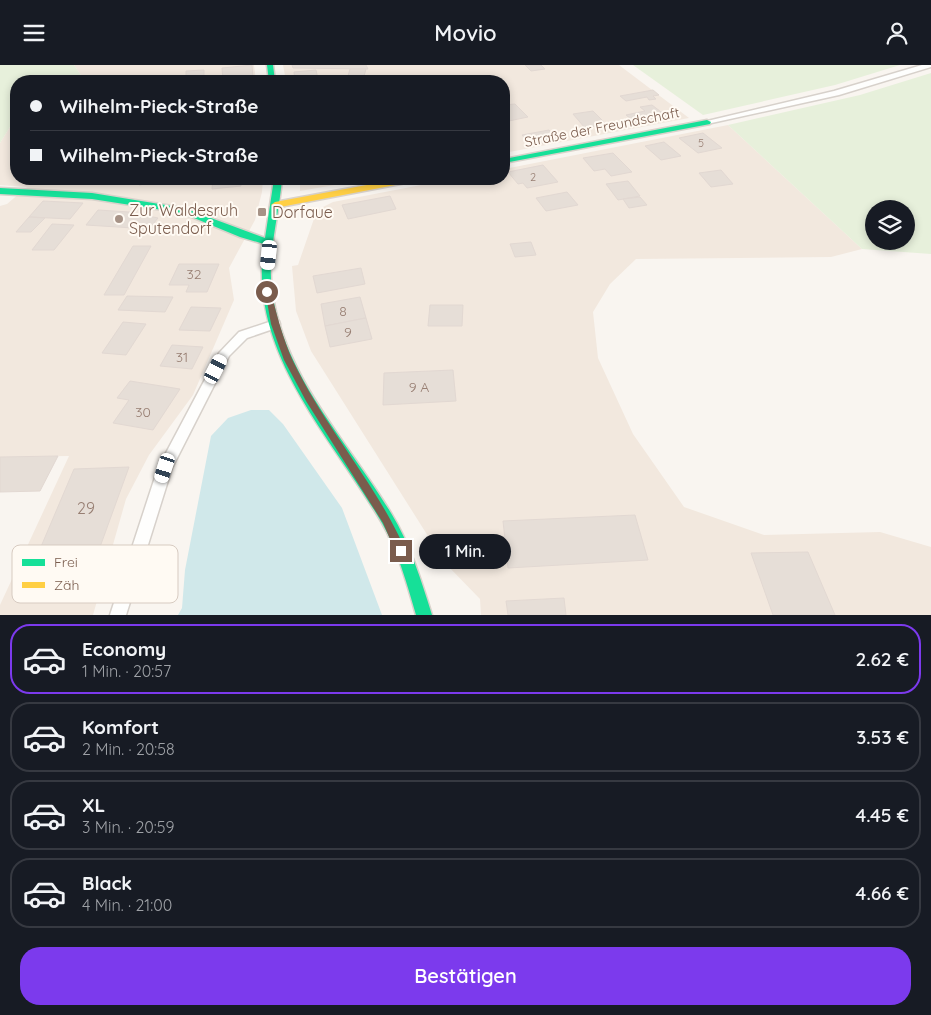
<!DOCTYPE html>
<html lang="de">
<head>
<meta charset="utf-8">
<style>
  body { margin:0; font-family:Quicksand,sans-serif; background:#242831; color:#f1f3f6; height:100vh; display:flex; flex-direction:column; font-size:19px; white-space:nowrap }
  * { box-sizing:border-box; margin:0 }
  p { font-size:16px; color:#9ea1a6 }
  .icon { flex:none; width:28px; height:28px; fill:none; stroke:currentColor; stroke-width:2; stroke-linecap:round; stroke-linejoin:round }
  .map { position:relative; height:550px; overflow:hidden }
  .drawer { display:flex; flex-direction:column; background:#171b24; flex:1 }
  .drawer>* { flex:none }
  .banner { position:absolute; left:10px; top:10px; width:500px; height:110px; border-radius:20px; box-shadow:0 2px 8px #0003; display:grid; align-content:center; height:110px; padding:0 20px; background:#171b24 }
  .fabs { position:absolute; left:865px; top:135px; display:grid; gap:10px }
  .fabs a { display:grid; place-items:center; width:50px; height:50px; border-radius:50%; background:#171b24; box-shadow:0 2px 8px #0003; font-size:25px }
  .end { position:absolute; width:22px; height:22px; margin:-11px; border:6px solid #7a5c4d; background:#fff; box-shadow:0 0 0 2px #fff }
  .from { border-radius:50% }
  .bubble { position:absolute; height:35px; border-radius:18px; background:#171b24; box-shadow:0 2px 8px #0003; font-size:16px; font-weight:600; line-height:35px; text-align:center }
  .car { position:absolute; width:15px; height:30px; margin:-15px -8px; border-radius:6px; box-shadow:0 0 4px 1px #0007; background:linear-gradient(#fff 24%,#345 0 40%,#fff 0 76%,#345 0 86%,#fff 0) }
  .banner b { display:flex; align-items:center; gap:18px; height:48px; font-size:19px }
  .banner b+b { border-top:1px solid #363941 }
  .banner i { width:12px; height:12px; background:#f1f3f6 }
  ul { padding:9px 0 0; list-style:none }
  li { display:flex; align-items:center; gap:15px; height:70px; margin:0 10px 8px; padding:0 10px; border:2px solid #363941; border-radius:20px }
  li div { flex:1 }
  li b { display:block; font-size:19px }
  li em { font-style:normal; font-weight:600 }
  li.on { border-color:#7c3aed }
  li>.icon { width:45px; height:45px; stroke-width:1.5 }
  .cta { display:flex; gap:10px; margin-top:auto; padding:10px 20px }
  .cta a { flex:1; height:58px; border-radius:20px; background:#7c3aed; color:#fff; font-size:20px; font-weight:600; line-height:58px; text-align:center }
  header { display:flex; justify-content:space-between; align-items:center; height:65px; padding:0 20px; background:#171b24; font-size:22px; font-weight:600 }
  .map>svg:first-child { display:block }
</style>
</head>
<body>
<header><svg class="icon" aria-label="menu" viewBox="0 0 24 24"><path d="M4 6h16M4 12h16M4 18h16"/></svg>Movio<svg class="icon" aria-label="person" viewBox="0 0 24 24"><circle cx="12" cy="8" r="4"/><path d="M4 21q1-7 8-7t8 7"/></svg></header>
<div class="map">
<svg width="931" height="550" viewBox="0 0 931 550">
  <rect width="100%" height="100%" fill="#f9f5f0"/>
  <g fill="#f2e8de">
    <polygon points="74,0 254,0 256,16 85,16"/>
    <polygon points="283,0 619,0 689,53 504,88 504,16 286,16"/>
    <polygon points="16,52 16,114 263,114 262,127 255,155 229,203 234,235 193,330 149,390 126,434 93,550 0,550 0,540 69,391 0,392 0,141 7,139 27,122 0,120 0,78"/>
    <polygon points="728,60 862,184 831,192 636,194 610,219 593,247 598,293 633,369 684,442 764,470 880,467 931,482 931,550 481,550 480,534 445,498 311,286 296,246 292,201 298,200 317,145 333,137 452,114 504,114 504,104"/>
    <polygon points="300,114 369,114 300,126"/>
  </g>
  <g fill="#e7f0db" fill-rule="evenodd">
    <polygon points="0,0 74,0 85,16 16,16 16,52 0,78"/>
    <polygon points="633,0 900,0 835,20 703,50"/>
    <path d="M 931,8 L 931,189 L 862,184 L 728,60 L 860,30 ZM 874,144 L 906,144 L 906,176 L 874,176 Z"/>
  </g>
  <polygon fill="#d0e8ea" points="251,345 269,345 283,359 342,443 382,550 178,550 182,543 185,505 211,371 228,353"/>
  <g fill="#e6ded7" stroke="#e2d8d2">
    <polygon points="252,0 253,12 223,15 222,3"/>
    <polygon points="292,0 366,0 368,4 293,3"/>
    <polygon points="525,0 541,0 545,4 531,6"/>
    <polygon points="350,4 366,4 364,11 348,11"/>
    <polygon points="204,5 204,12 186,14 186,6"/>
    <polygon points="316,5 318,14 330,13 330,16 295,16 294,7"/>
    <polygon points="653,25 659,30 653,31 656,34 649,35 647,32 626,36 620,31"/>
    <polygon points="515,39 528,52 504,57 504,40"/>
    <polygon points="652,40 669,53 637,59 626,50 645,46 640,42"/>
    <polygon points="593,46 606,59 585,63 573,49"/>
    <polygon points="549,65 558,75 531,80 522,70"/>
    <polygon points="703,68 722,83 698,88 679,73"/>
    <polygon points="664,77 681,91 661,95 645,81"/>
    <polygon points="613,88 632,107 611,111 605,104 594,106 583,93"/>
    <polygon points="543,100 558,117 527,123 523,118 518,119 508,107"/>
    <polygon points="721,105 733,119 711,122 699,108"/>
    <polygon points="139,114 158,114 158,117 139,120"/>
    <polygon points="213,114 241,114 241,121 212,124"/>
    <polygon points="628,116 640,131 618,135 606,119"/>
    <polygon points="567,127 578,140 546,146 536,133"/>
    <polygon points="390,131 396,144 348,154 342,140"/>
    <polygon points="640,132 647,140 629,143 623,134"/>
    <polygon points="43,136 83,138 70,154 29,152"/>
    <polygon points="98,145 129,147 158,153 149,164 86,160"/>
    <polygon points="29,152 45,153 31,167 16,167"/>
    <polygon points="52,159 74,160 54,185 32,185"/>
    <polygon points="531,177 536,190 515,192 510,179"/>
    <polygon points="133,181 151,181 124,230 104,230"/>
    <polygon points="179,199 219,199 207,227 186,227 189,220 169,220"/>
    <polygon points="361,203 365,219 317,228 313,211"/>
    <polygon points="127,231 173,232 165,247 118,245"/>
    <polygon points="360,232 366,253 325,261 321,239"/>
    <polygon points="430,240 463,240 462,261 428,261"/>
    <polygon points="191,242 221,243 210,266 179,265"/>
    <polygon points="366,253 372,274 330,282 325,261"/>
    <polygon points="123,257 146,259 126,290 102,288"/>
    <polygon points="172,280 203,282 192,304 160,301"/>
    <polygon points="453,305 456,336 383,340 384,308"/>
    <polygon points="130,316 180,324 153,365 113,358 129,335 117,333"/>
    <polygon points="58,391 40,426 0,427 0,392"/>
    <polygon points="129,402 100,482 40,484 74,404"/>
    <polygon points="635,450 648,495 508,503 503,456"/>
    <polygon points="808,487 835,550 773,550 751,488"/>
    <polygon points="564,533 566,550 508,550 506,536"/>
  </g>
  <g fill="none" stroke-linecap="round" stroke-linejoin="round">
    <g stroke="#d7d1cb" stroke-width="3">
      <g id="lane">
        <polygon points="922,0 931,0 931,2 839,30 707,59 703,57 834,26"/>
        <polygon points="275,255 279,256 280,259 279,262 247,273 229,291 172,403 126,550 110,550 158,403 219,288 239,267"/>
      </g>
    </g>
    <g stroke="#d9d2cb" stroke-width="3">
      <g id="fast">
        <polygon points="267,0 273,0 275,16 269,16"/>
        <polygon points="707,55 711,57 710,59 504,98 504,94"/>
        <path d="M 274,114 L 282,114 C 279,151 267,190 272,226 C 284,312 348,377 391,448 C 410,479 421,515 432,550 L 416,550 C 407,519 398,486 382,458 C 332,372 247,287 264,179 L 240,172 L 182,148 L 92,134 L 0,129 L 0,123 L 92,128 L 184,143 L 265,173 Z"/>
      </g>
    </g>
    <g stroke="#d9d2cb" stroke-width="3">
      <polygon id="slow" points="399,114 415,114 411,117 275,143 271,140 275,137"/>
    </g>
    <use href="#lane" fill="#fefefd" fill-rule="evenodd"/>
    <use href="#fast" fill="#16e098" fill-rule="evenodd"/>
    <use href="#slow" fill="#ffcf43" fill-rule="evenodd"/>
  </g>
  <path fill="#7a5c4d" d="M 265,225 L 271,227 C 277,251 283,274 293,296 C 325,363 376,418 406,486 L 404,490 L 397,490 L 383,458 L 306,336 L 284,295 L 271,259 Z"/>
  <g fill="#a69286" stroke="#fffaf3" stroke-width="2">
    <rect x="257" y="142" width="10" height="10" rx="2.5"/>
    <circle cx="119" cy="154" r="5"/>
  </g>
  <g text-anchor="middle" dominant-baseline="central" stroke-width="4" stroke-linejoin="round" paint-order="stroke">
    <g font-size="11" fill="#977e72">
      <text x="701" y="78">5</text>
      <text x="533" y="112">2</text>
    </g>
    <g font-size="14" fill="#7a5c4d" stroke="#fffaf3">
      <text transform="translate(602 62) rotate(-11)">Straße der Freundschaft</text>
    </g>
    <g font-size="14" fill="#977e72">
      <text x="194" y="209">32</text>
      <text x="343" y="246">8</text>
      <text x="348" y="267">9</text>
      <text x="182" y="292">31</text>
      <text x="419" y="322">9 A</text>
      <text x="143" y="347">30</text>
    </g>
    <g font-size="16" fill="#7a5c4d" stroke="#fffaf3" text-anchor="start">
      <text x="129" y="145">Zur Waldesruh<tspan x="129" dy="18">Sputendorf</tspan></text>
      <text x="272" y="147">Dorfaue</text>
    </g>
    <g font-size="16" fill="#977e72">
      <text x="86" y="443">29</text>
    </g>
  </g>
  <rect x="12" y="480" width="166" height="58" rx="8" fill="#fffaf3" stroke="#d7cbc1" stroke-width="1"/>
  <rect x="22" y="494" width="23" height="7" fill="#16e098"/>
  <rect x="22" y="517" width="23" height="6" fill="#ffcf43"/>
  <g font-size="14" fill="#7a5c4d">
    <text x="54" y="502">Frei</text>
    <text x="54" y="525">Zäh</text>
  </g>
</svg>
<div class="fabs">
<a><svg class="icon" aria-label="layers" viewBox="0 0 24 24"><path d="M12 4l9 5-9 5-9-5zM3 14l9 5 9-5"/></svg></a>
</div>
<i class="end from" style="left:267px;top:227px"></i>
<i class="end" style="left:401px;top:486px"></i>
<div class="bubble" style="left:419px;top:469px;width:92px">1 Min.</div>
<i class="car" style="left:269px;top:190px;rotate:186deg"></i>
<i class="car" style="left:216px;top:304px;rotate:27deg"></i>
<i class="car" style="left:165px;top:403px;rotate:198deg"></i>
<div class="banner">
<b><i class="from"></i>Wilhelm-Pieck-Straße</b>
<b><i></i>Wilhelm-Pieck-Straße</b>
</div>
</div>
<section class="drawer">
<ul>
<li class="on"><svg class="icon" aria-label="car" viewBox="0 0 24 24"><path d="M5 17H2v-5l4-1 3-4h7l3 4 3 1v5h-3M9 17h6M6 11h13"/><circle cx="7" cy="17" r="2"/><circle cx="17" cy="17" r="2"/></svg><div><b>Economy</b><p>1 Min. · 20:57</p></div><em>2.62 €</em></li>
<li><svg class="icon" aria-label="car" viewBox="0 0 24 24"><path d="M5 17H2v-5l4-1 3-4h7l3 4 3 1v5h-3M9 17h6M6 11h13"/><circle cx="7" cy="17" r="2"/><circle cx="17" cy="17" r="2"/></svg><div><b>Komfort</b><p>2 Min. · 20:58</p></div><em>3.53 €</em></li>
<li><svg class="icon" aria-label="car" viewBox="0 0 24 24"><path d="M5 17H2v-5l4-1 3-4h7l3 4 3 1v5h-3M9 17h6M6 11h13"/><circle cx="7" cy="17" r="2"/><circle cx="17" cy="17" r="2"/></svg><div><b>XL</b><p>3 Min. · 20:59</p></div><em>4.45 €</em></li>
<li><svg class="icon" aria-label="car" viewBox="0 0 24 24"><path d="M5 17H2v-5l4-1 3-4h7l3 4 3 1v5h-3M9 17h6M6 11h13"/><circle cx="7" cy="17" r="2"/><circle cx="17" cy="17" r="2"/></svg><div><b>Black</b><p>4 Min. · 21:00</p></div><em>4.66 €</em></li>
</ul>
<div class="cta"><a>Bestätigen</a></div>
</section>
</body>
</html>
